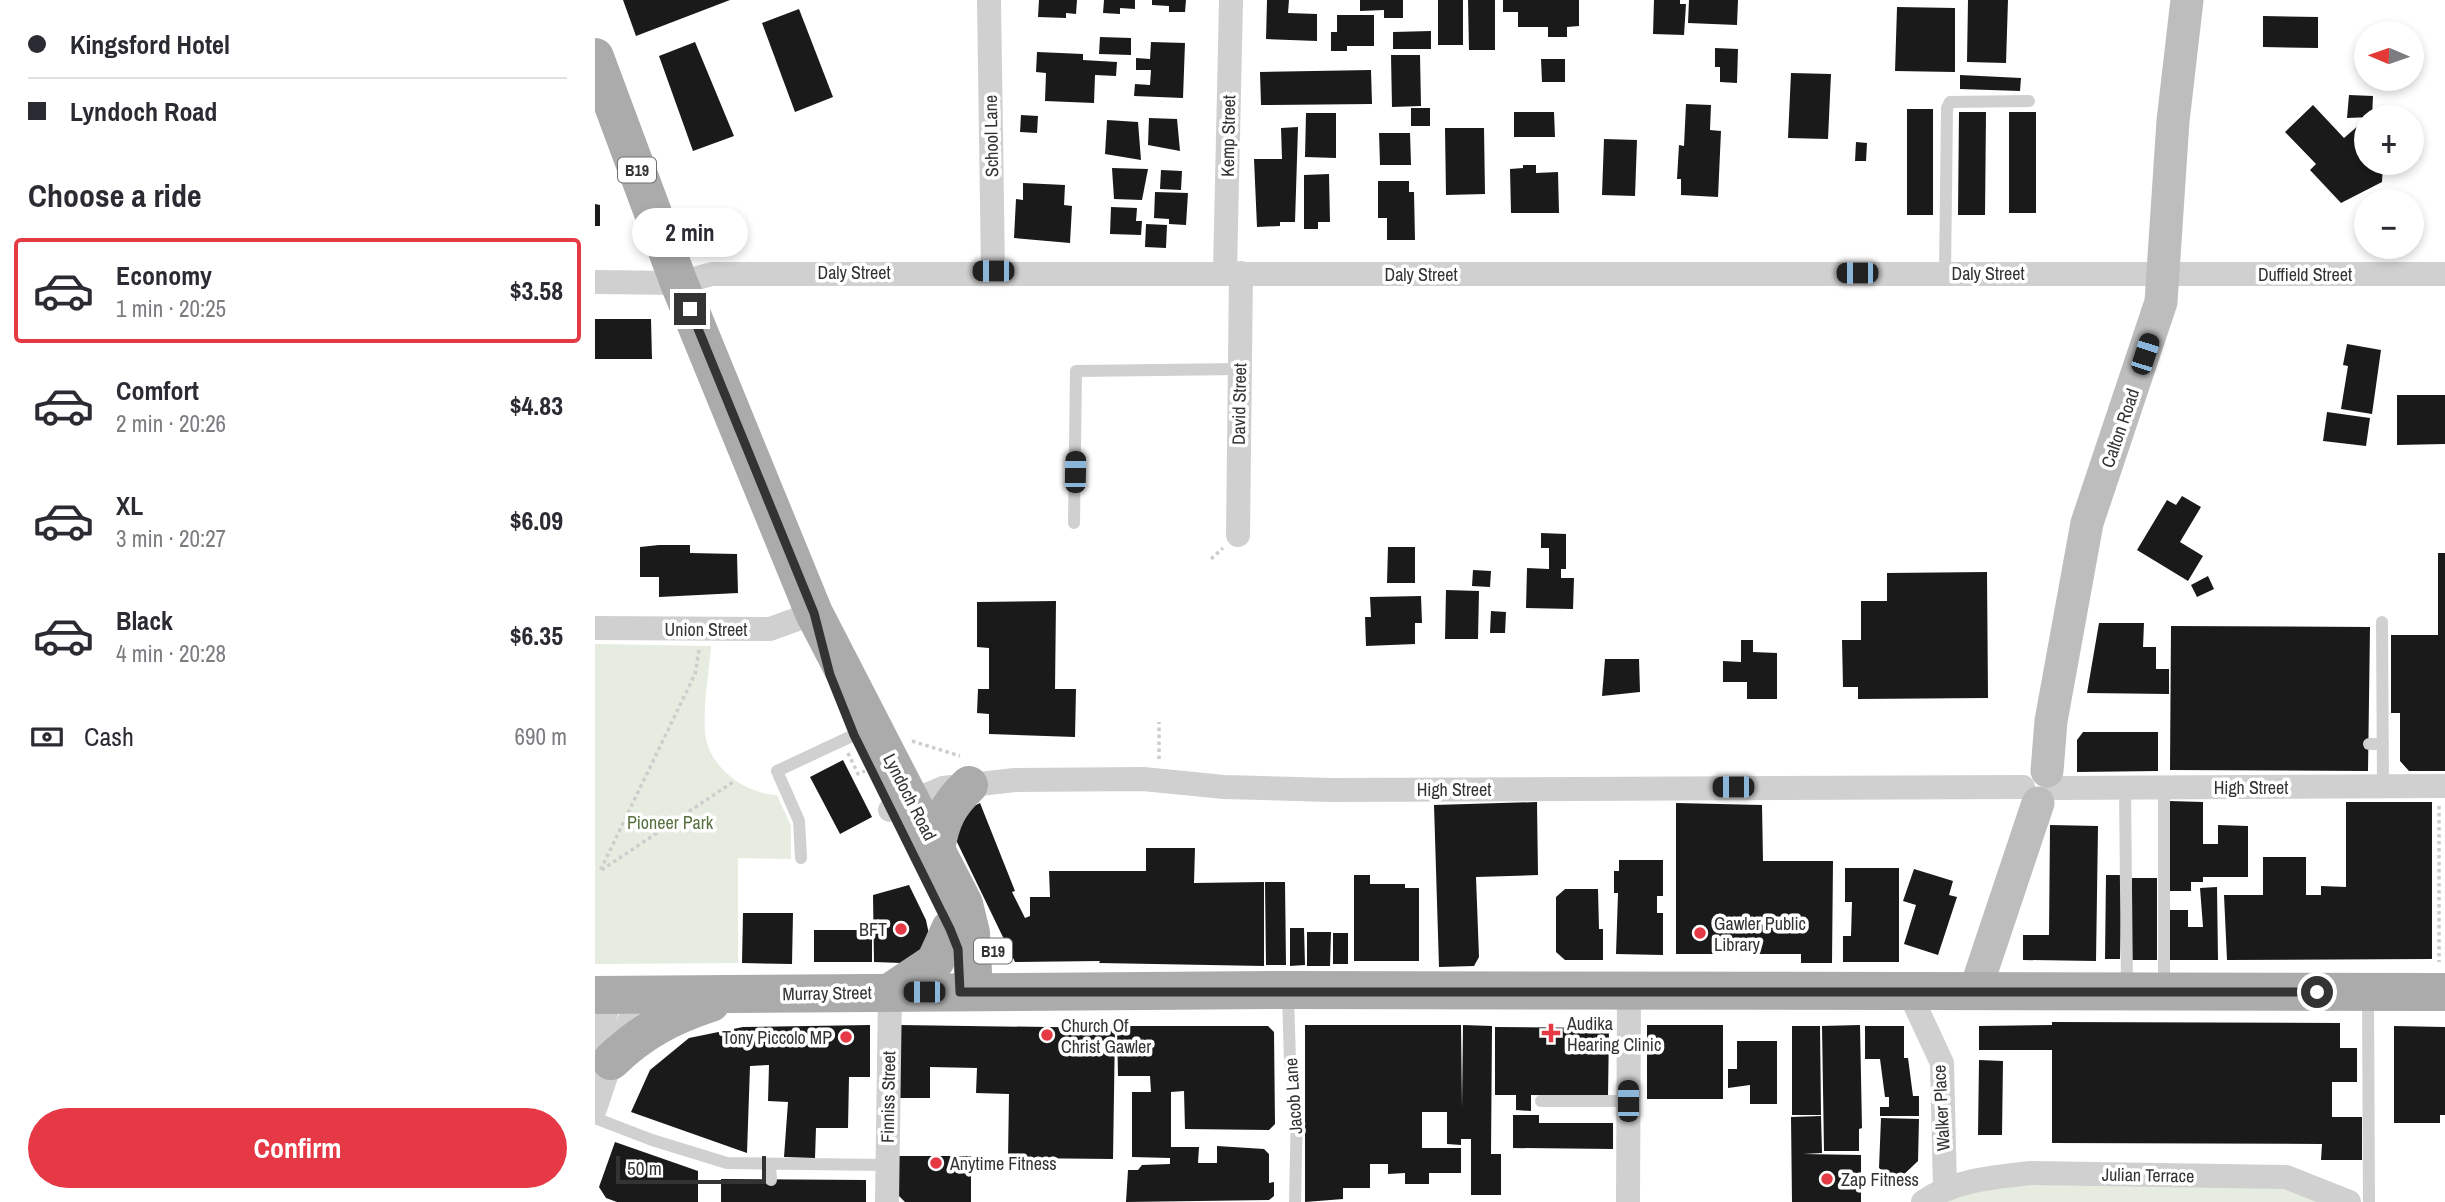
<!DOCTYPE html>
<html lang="en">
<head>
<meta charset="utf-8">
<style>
  body { margin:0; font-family:"Archivo Narrow",sans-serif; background:#f7f7f7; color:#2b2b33; height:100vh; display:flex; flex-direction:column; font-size:26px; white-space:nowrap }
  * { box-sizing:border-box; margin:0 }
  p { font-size:23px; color:#7c7c81 }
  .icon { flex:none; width:38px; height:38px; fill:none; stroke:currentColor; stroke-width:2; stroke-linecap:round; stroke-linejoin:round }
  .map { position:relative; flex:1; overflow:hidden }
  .sheet { display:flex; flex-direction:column; background:#fff; width:595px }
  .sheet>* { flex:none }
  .top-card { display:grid; align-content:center; height:154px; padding:0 28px; background:#fff }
  .needle { width:46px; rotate:272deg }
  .controls { position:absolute; left:1759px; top:21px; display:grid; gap:14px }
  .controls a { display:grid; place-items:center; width:70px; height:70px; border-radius:50%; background:#fff; box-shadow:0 4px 10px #0003; font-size:35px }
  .scale { position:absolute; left:21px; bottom:18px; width:150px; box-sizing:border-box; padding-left:7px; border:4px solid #333; border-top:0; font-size:19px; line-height:24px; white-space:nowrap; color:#333; -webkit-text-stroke:5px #fff; paint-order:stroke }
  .end { position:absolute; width:32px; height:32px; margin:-16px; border:9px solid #333; background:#fff; box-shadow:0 0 0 4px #fff }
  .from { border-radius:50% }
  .bubble { position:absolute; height:49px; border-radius:24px; background:#fff; box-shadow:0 4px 10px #0003; font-size:23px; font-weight:800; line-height:49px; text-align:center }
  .car { position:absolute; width:21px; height:42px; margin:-21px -10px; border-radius:9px; box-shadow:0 0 5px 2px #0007; background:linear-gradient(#222 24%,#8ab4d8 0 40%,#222 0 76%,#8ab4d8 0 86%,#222 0) }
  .top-card b { display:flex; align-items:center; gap:24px; height:66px; font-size:26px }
  .top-card b+b { border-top:2px solid #e1e1e2 }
  .top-card i { width:18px; height:18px; background:#2b2b33 }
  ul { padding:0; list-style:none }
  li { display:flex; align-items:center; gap:21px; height:105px; margin:0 14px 10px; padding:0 14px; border:4px solid transparent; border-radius:7px }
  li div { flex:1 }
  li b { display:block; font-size:26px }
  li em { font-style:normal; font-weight:800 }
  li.current { border-color:#e63946 }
  li>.icon { width:63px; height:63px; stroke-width:1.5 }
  h2 { padding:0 28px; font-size:32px; line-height:84px }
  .pay { display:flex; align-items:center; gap:18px; height:77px; padding:0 28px; font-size:26px }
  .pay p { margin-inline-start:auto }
  .action { display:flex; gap:14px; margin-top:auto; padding:14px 28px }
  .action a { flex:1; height:80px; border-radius:42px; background:#e63946; color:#fff; font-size:28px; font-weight:800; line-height:80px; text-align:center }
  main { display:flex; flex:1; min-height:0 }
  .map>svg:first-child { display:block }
</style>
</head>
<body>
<main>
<section class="sheet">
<div class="top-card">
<b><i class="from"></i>Kingsford Hotel</b>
<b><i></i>Lyndoch Road</b>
</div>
<h2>Choose a ride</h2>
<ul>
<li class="current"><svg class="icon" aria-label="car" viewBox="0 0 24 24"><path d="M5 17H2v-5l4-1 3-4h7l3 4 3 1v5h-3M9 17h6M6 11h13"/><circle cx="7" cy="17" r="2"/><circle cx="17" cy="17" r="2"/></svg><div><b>Economy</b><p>1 min · 20:25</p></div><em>$3.58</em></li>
<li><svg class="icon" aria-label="car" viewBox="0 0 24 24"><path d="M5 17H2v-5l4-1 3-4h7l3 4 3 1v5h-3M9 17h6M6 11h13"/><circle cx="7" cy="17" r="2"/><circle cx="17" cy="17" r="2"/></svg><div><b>Comfort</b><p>2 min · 20:26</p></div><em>$4.83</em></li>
<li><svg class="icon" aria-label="car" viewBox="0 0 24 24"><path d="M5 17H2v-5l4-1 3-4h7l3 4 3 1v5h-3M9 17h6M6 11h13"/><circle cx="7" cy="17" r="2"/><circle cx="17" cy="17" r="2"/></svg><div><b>XL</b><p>3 min · 20:27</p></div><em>$6.09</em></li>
<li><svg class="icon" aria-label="car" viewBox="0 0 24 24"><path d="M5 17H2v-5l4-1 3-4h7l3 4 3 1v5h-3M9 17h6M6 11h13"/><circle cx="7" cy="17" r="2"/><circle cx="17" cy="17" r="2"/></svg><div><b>Black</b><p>4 min · 20:28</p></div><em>$6.35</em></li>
</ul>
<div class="pay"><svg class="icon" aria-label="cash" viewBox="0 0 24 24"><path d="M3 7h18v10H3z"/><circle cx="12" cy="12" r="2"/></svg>Cash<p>690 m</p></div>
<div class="action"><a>Confirm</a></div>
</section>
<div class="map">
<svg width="1850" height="1202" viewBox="0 0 1850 1202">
  <rect width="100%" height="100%" fill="#fff"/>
  <g fill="#e6ecdf">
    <path d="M 0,644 L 116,646 C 114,674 108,704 110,732 C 113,767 150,794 182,795 L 196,826 L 196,859 L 143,858 L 143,963 L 0,964 Z"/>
    <polygon points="1397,1177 1691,1177 1753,1202 1328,1202"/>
  </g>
  <g fill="#1a1a1a">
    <polygon points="28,0 135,0 41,36"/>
    <polygon points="444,0 482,0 481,14 471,13 471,18 443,17"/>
    <polygon points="509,0 540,0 540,9 525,8 525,14 508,13"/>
    <polygon points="557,0 591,0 590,12 574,12 574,6 557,5"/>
    <polygon points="672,0 694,0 693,13 722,14 722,41 671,39"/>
    <polygon points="765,0 808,0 808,18 789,18 789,10 765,11"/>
    <rect x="843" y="0" width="25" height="45"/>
    <polygon points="873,0 900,0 900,50 874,50"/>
    <polygon points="908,0 984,0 984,26 972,27 972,37 953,37 953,27 923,27 923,12 908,12"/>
    <polygon points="1059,0 1085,0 1085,4 1091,4 1089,35 1058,34"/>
    <polygon points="1094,0 1143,0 1142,25 1093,23"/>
    <polygon points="1373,0 1413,0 1411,63 1372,62"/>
    <polygon points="1302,7 1360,8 1360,72 1300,71"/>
    <polygon points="204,9 238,97 200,112 167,23"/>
    <polygon points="742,15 779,15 779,46 752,46 752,51 736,51 736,32 742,32"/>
    <polygon points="1668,16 1723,17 1723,48 1668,47"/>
    <polygon points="836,31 836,49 798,49 798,32"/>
    <polygon points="505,37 536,38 536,55 504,54"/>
    <polygon points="100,42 139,136 98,151 64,56"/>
    <polygon points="556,42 590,43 588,98 539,96 540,84 555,85 556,70 541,70 541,58 555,59"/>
    <polygon points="1120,48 1143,49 1142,83 1125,82 1125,67 1120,67"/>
    <polygon points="442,52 488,54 488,60 522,62 521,76 500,75 499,103 450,101 451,73 441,72"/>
    <polygon points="796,55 825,55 826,106 797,107"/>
    <polygon points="946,59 970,59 970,82 947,82"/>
    <polygon points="776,70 777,104 666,105 665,72"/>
    <polygon points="1196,73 1236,74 1233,139 1193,138"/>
    <polygon points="1365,75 1426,78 1425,91 1365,89"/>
    <polygon points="1754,95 1778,96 1777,117 1752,118"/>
    <polygon points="1091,104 1116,105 1115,130 1126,131 1123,197 1086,195 1086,179 1082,179 1084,145 1089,146"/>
    <polygon points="1718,105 1749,138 1771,119 1771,163 1788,163 1787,182 1746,203 1715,170 1721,164 1690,132"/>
    <rect x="816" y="108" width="19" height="18"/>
    <rect x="1312" y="109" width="26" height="106"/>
    <polygon points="919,112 959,112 960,137 919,137"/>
    <polygon points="1364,112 1391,112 1390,215 1363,215"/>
    <rect x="1414" y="112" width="27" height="101"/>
    <polygon points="711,113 741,113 741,158 710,157"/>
    <polygon points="426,115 443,116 442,133 425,132"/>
    <polygon points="554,118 582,119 585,151 553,145"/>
    <polygon points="512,120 543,122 546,160 510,154"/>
    <polygon points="703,127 700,222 685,222 685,226 662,227 659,159 687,159 686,128"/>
    <polygon points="850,128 889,128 890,194 851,195"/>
    <polygon points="784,133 815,133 816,165 785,165"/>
    <polygon points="1009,139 1042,140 1040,196 1007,195"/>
    <polygon points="1261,142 1272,143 1271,161 1260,161"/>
    <polygon points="928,165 941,165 941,173 963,172 964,213 916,213 915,169 928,168"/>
    <polygon points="517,168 553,169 547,200 519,199"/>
    <polygon points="566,170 587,171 586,190 565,189"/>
    <polygon points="734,174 735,222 723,222 723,229 709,229 709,175"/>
    <polygon points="783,181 814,181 814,192 819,192 820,240 792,240 792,218 783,218"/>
    <polygon points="428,183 470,185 469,205 477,206 475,243 419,238 421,199 428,200"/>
    <polygon points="560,192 593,193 591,225 574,224 574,219 559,218"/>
    <polygon points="0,204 5,205 5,226 0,226"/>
    <polygon points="516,207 542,208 541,221 547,221 546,235 515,234"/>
    <polygon points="551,224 572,225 571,248 550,247"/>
    <polygon points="0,319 56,319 57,359 0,359"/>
    <polygon points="1752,344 1786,350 1777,414 1746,409 1753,366 1748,365"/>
    <polygon points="1802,395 1850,395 1850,444 1802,445"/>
    <polygon points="1732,412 1775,418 1771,446 1728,441"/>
    <polygon points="1587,496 1606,507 1585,542 1608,556 1593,581 1542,550 1572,500 1581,505"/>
    <polygon points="946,533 971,534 971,569 966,569 966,578 979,578 978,609 931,608 932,568 954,569 954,548 946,548"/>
    <polygon points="64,545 95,545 95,553 142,554 143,593 64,597 64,577 45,577 45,547"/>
    <polygon points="793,547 820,547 820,583 792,583"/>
    <polygon points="1843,553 1850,553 1850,771 1814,771 1805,761 1805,713 1796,713 1796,635 1843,635"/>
    <polygon points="878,570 896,571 895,587 877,586"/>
    <polygon points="1392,572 1393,698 1263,699 1263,687 1248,687 1247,640 1266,640 1266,601 1292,601 1292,573"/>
    <polygon points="1613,576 1619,589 1602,597 1596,585"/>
    <polygon points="851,590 884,591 883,639 850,639"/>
    <polygon points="826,596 827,623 820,623 820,644 771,646 770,617 776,617 775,597"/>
    <polygon points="461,601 460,689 481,689 480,737 394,734 394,714 382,713 383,689 394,689 394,648 382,647 382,602"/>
    <polygon points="896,611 911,612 910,633 895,633"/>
    <polygon points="1504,623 1549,623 1548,647 1561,647 1561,669 1574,669 1574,694 1492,693"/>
    <polygon points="1576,626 1775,627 1773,771 1575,770"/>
    <polygon points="1146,640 1158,640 1158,652 1182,653 1182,699 1152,699 1152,682 1128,682 1128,661 1146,662"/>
    <polygon points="1010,659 1044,659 1045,692 1007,696"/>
    <polygon points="1488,732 1563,732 1563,771 1482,772 1482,740"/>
    <polygon points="248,760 277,817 245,834 215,777"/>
    <polygon points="1574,801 1608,802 1608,844 1623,844 1623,825 1653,826 1653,877 1608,877 1608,882 1596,882 1596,891 1573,891"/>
    <polygon points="942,802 943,875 881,877 884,957 879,966 844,967 839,805"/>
    <polygon points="1751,802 1837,802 1837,959 1632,960 1629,895 1668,895 1668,857 1711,857 1711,895 1726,895 1726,886 1751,887"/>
    <polygon points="385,803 420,891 417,892 430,918 435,916 435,897 455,897 454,871 551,871 551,848 600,848 599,883 669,882 669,966 504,963 505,961 420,962 361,840 361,833 375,808"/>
    <polygon points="1081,803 1167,805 1168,861 1238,861 1237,963 1206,963 1206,954 1081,954"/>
    <polygon points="1455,825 1503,826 1501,961 1428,960 1428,935 1454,935"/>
    <polygon points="1024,860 1068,860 1068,896 1062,896 1062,913 1068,913 1068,955 1021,954 1023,893 1019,893 1019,871 1024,871"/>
    <polygon points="1250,868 1304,868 1304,962 1248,962 1248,936 1256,936 1257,902 1250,902"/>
    <polygon points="1319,869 1358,881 1354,895 1362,897 1343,955 1309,944 1321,905 1308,901"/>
    <polygon points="759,875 775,875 775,884 810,884 810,888 824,888 824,961 759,961"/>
    <polygon points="1511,875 1527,875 1525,959 1510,959"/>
    <polygon points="1537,878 1562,878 1562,960 1536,960"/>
    <polygon points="670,882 690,882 691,965 671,965"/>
    <polygon points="314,885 331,920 335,939 323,956 307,963 279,962 278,895"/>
    <polygon points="1622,887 1623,960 1572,960 1575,910 1593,910 1593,927 1608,927 1605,888"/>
    <polygon points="970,889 1003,889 1004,929 1008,929 1008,960 970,960 961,952 961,897"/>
    <polygon points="148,913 198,913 197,964 147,963"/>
    <polygon points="695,928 709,928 710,965 695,966"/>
    <rect x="219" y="930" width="58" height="32"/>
    <polygon points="712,932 736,932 735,966 712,966"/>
    <rect x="738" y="933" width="15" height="31"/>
    <polygon points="1457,1022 1745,1023 1745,1048 1762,1048 1762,1082 1737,1082 1737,1117 1767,1117 1767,1160 1726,1160 1727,1144 1457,1143 1457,1050 1384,1050 1384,1026 1457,1025"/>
    <polygon points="275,1025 275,1077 254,1077 253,1128 221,1128 220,1158 189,1157 193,1102 173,1101 174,1065 155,1066 152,1153 36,1112 55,1070 94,1038 148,1027"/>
    <polygon points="305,1025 520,1028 518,1159 413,1158 414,1094 381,1093 382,1068 335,1067 335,1098 304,1098"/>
    <polygon points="710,1025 866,1025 867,1108 868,1025 897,1026 896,1154 906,1154 906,1195 876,1195 876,1139 866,1139 866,1145 852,1144 852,1112 827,1112 827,1148 866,1148 866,1173 834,1173 834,1184 810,1184 810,1173 793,1174 793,1164 775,1164 775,1188 748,1188 748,1199 710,1202"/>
    <rect x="1052" y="1025" width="76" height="74"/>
    <polygon points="1265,1025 1267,1128 1264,1129 1264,1151 1229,1151 1227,1026"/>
    <polygon points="522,1026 673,1026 679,1032 680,1124 674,1130 590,1129 589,1091 576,1092 576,1147 604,1147 603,1163 622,1163 622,1146 669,1149 674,1154 674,1183 679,1182 679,1196 674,1200 531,1202 533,1170 543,1170 547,1165 575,1164 575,1158 537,1157 537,1092 556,1092 555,1076 523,1076"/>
    <polygon points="1197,1026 1225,1026 1226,1115 1197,1115"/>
    <polygon points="1270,1026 1309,1026 1309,1058 1313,1058 1318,1096 1324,1096 1324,1116 1285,1116 1285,1107 1294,1107 1294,1097 1290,1097 1285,1059 1270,1059"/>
    <polygon points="1799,1026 1850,1027 1850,1115 1845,1115 1845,1123 1799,1123"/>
    <polygon points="900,1027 1014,1028 1013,1096 936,1095 936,1111 921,1110 921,1095 900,1095"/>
    <polygon points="1142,1041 1182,1041 1182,1104 1155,1104 1155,1085 1133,1088 1133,1069 1142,1069"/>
    <polygon points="1384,1060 1408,1061 1407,1135 1383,1135"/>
    <polygon points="918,1115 944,1115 944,1123 1018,1123 1018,1149 918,1148"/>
    <polygon points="1226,1116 1227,1153 1208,1154 1266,1155 1266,1202 1197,1202 1196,1117"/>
    <polygon points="1286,1118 1324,1119 1323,1161 1301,1182 1284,1168"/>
    <polygon points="20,1142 103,1171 103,1202 22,1202 11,1198 4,1187"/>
    <polygon points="301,1156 376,1156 376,1202 310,1202 301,1193"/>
    <polygon points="126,1179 271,1180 271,1202 126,1202"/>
  </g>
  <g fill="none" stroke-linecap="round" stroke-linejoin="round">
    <g stroke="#cdcdcd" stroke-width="3.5" stroke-dasharray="3.5 3.5" stroke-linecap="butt">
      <polyline points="616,559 628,548"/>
      <polyline points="104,650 100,674 5,871 138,782"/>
      <polyline points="317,741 365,756"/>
      <polyline points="253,753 263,774 270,771"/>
      <polyline points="564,759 564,722"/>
      <polyline points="1844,806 1844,962"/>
    </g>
    <g stroke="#d0d0d0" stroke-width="12">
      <polyline points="1350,273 1352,108 1355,102 1434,101"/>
      <polyline points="479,523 481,371 645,369"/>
      <polyline points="1787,622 1788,786"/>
      <polyline points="1774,744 1788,744"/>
      <polyline points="1530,788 1532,988"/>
      <polyline points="206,858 204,821 182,771 259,735"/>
      <polyline points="1569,988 1569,788"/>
      <polyline points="693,994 695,1062 702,1107 700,1202"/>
      <polyline points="1773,996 1774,1202"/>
      <polyline points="946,1101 1033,1101"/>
      <polyline points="0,1118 57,1140 132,1163 292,1165"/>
      <polyline points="175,1165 176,1180"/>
    </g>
    <g stroke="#d0d0d0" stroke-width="24">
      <polyline points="394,0 398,271"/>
      <polyline points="630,272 636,0"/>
      <polyline points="0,282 84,283 117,274 1850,274"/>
      <polyline points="643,535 646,273"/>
      <polyline points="0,628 175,629 219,613"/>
      <polyline points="1461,788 1850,786"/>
      <polyline points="295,810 348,788 420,780 548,779 629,787 735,790 1428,787"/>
      <polyline points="1314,992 1347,1063 1350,1189"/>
      <polyline points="0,1046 17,995"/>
      <polyline points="0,1109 16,1061 46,995"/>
      <polyline points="292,1202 295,992"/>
      <polyline points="1033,1202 1034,991"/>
      <path d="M 1328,1202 C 1359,1180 1399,1177 1436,1173 L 1691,1177 L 1754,1202"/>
    </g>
    <g stroke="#bdbdbd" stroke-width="33">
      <polyline points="1452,771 1456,721 1492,523 1566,302 1578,121 1592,0"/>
      <polyline points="1380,991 1443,803"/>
    </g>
    <g stroke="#ababab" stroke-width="38">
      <polyline points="0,57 84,283 219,613 369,904 376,933 379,992"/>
      <path d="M 341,849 C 346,820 353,805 374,785"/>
      <polyline points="295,992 340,962 355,929"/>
      <polyline points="0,995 692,990 1850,992"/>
      <path d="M 16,1061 C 46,1032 76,1016 116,1003"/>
    </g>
  </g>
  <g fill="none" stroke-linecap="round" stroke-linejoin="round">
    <polyline stroke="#333" stroke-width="9" points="95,309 219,613 235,675 259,735 355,929 363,949 365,992 1722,992"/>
  </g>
  <g fill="#e63946" stroke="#fff" stroke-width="2.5">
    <circle cx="306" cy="929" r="7"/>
    <circle cx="1105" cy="933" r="7"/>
    <path d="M952.5 1022.5h7v7h7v7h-7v7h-7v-7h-7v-7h7z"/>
    <circle cx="452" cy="1035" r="7"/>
    <circle cx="251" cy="1037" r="7"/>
    <circle cx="341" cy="1163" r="7"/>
    <circle cx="1232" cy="1179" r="7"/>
  </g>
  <g text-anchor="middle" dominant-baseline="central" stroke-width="7" stroke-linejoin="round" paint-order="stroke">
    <g fill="#fff" stroke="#707070" stroke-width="2">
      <rect x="23" y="157.5" width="38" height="25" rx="5"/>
      <rect x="379" y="938.5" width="38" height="25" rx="5"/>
    </g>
    <g font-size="16" font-weight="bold" fill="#333">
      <text x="42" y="170">B19</text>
      <text x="398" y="951">B19</text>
    </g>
    <g font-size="18" fill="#333" stroke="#fff">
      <text transform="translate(396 136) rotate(-91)">School Lane</text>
      <text transform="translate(633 136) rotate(-89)">Kemp Street</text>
      <text x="259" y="272">Daly Street</text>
      <text x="1393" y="273">Daly Street</text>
      <text x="826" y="274">Daly Street</text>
      <text x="1710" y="274">Duffield Street</text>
      <text transform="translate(644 404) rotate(-89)">David Street</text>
      <text transform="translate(1525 428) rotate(-71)">Calton Road</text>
      <text x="111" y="629">Union Street</text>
      <text x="1656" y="787">High Street</text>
      <text x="859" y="789">High Street</text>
      <text transform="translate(315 797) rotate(63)">Lyndoch Road</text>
      <text transform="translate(232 993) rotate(-1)">Murray Street</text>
      <text transform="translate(698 1096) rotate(-94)">Jacob Lane</text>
      <text transform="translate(293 1097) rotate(-89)">Finniss Street</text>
      <text transform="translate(1346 1108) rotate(-93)">Walker Place</text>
      <text transform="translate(1553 1175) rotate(1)">Julian Terrace</text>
    </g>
    <g font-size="18" fill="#56703f" stroke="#fff">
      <text x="75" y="822">Pioneer Park</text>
    </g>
    <g font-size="18" fill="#333" stroke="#fff" text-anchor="start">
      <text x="1119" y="923">Gawler Public<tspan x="1119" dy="21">Library</tspan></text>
      <text x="292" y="929" text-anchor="end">BFT</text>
      <text x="972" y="1023">Audika<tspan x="972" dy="21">Hearing Clinic</tspan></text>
      <text x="466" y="1025">Church Of<tspan x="466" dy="21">Christ Gawler</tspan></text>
      <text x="237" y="1037" text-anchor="end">Tony Piccolo MP</text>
      <text x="355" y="1163">Anytime Fitness</text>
      <text x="1246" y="1179">Zap Fitness</text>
    </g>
  </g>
</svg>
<div class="controls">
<a><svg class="needle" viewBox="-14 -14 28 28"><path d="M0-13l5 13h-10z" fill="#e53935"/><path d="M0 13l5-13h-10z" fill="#7c7c81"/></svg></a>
<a>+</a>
<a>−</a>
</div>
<div class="scale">50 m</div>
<i class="end from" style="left:1722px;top:992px"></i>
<i class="end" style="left:95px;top:309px"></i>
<div class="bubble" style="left:37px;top:208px;width:116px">2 min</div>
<i class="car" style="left:398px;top:271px;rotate:270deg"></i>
<i class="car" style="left:1262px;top:273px;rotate:270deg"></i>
<i class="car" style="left:1550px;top:354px;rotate:18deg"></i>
<i class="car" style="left:480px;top:472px;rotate:1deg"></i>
<i class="car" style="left:1138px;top:787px;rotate:270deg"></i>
<i class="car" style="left:329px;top:992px;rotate:270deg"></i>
<i class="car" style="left:1033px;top:1101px;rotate:0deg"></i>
</div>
</main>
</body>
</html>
